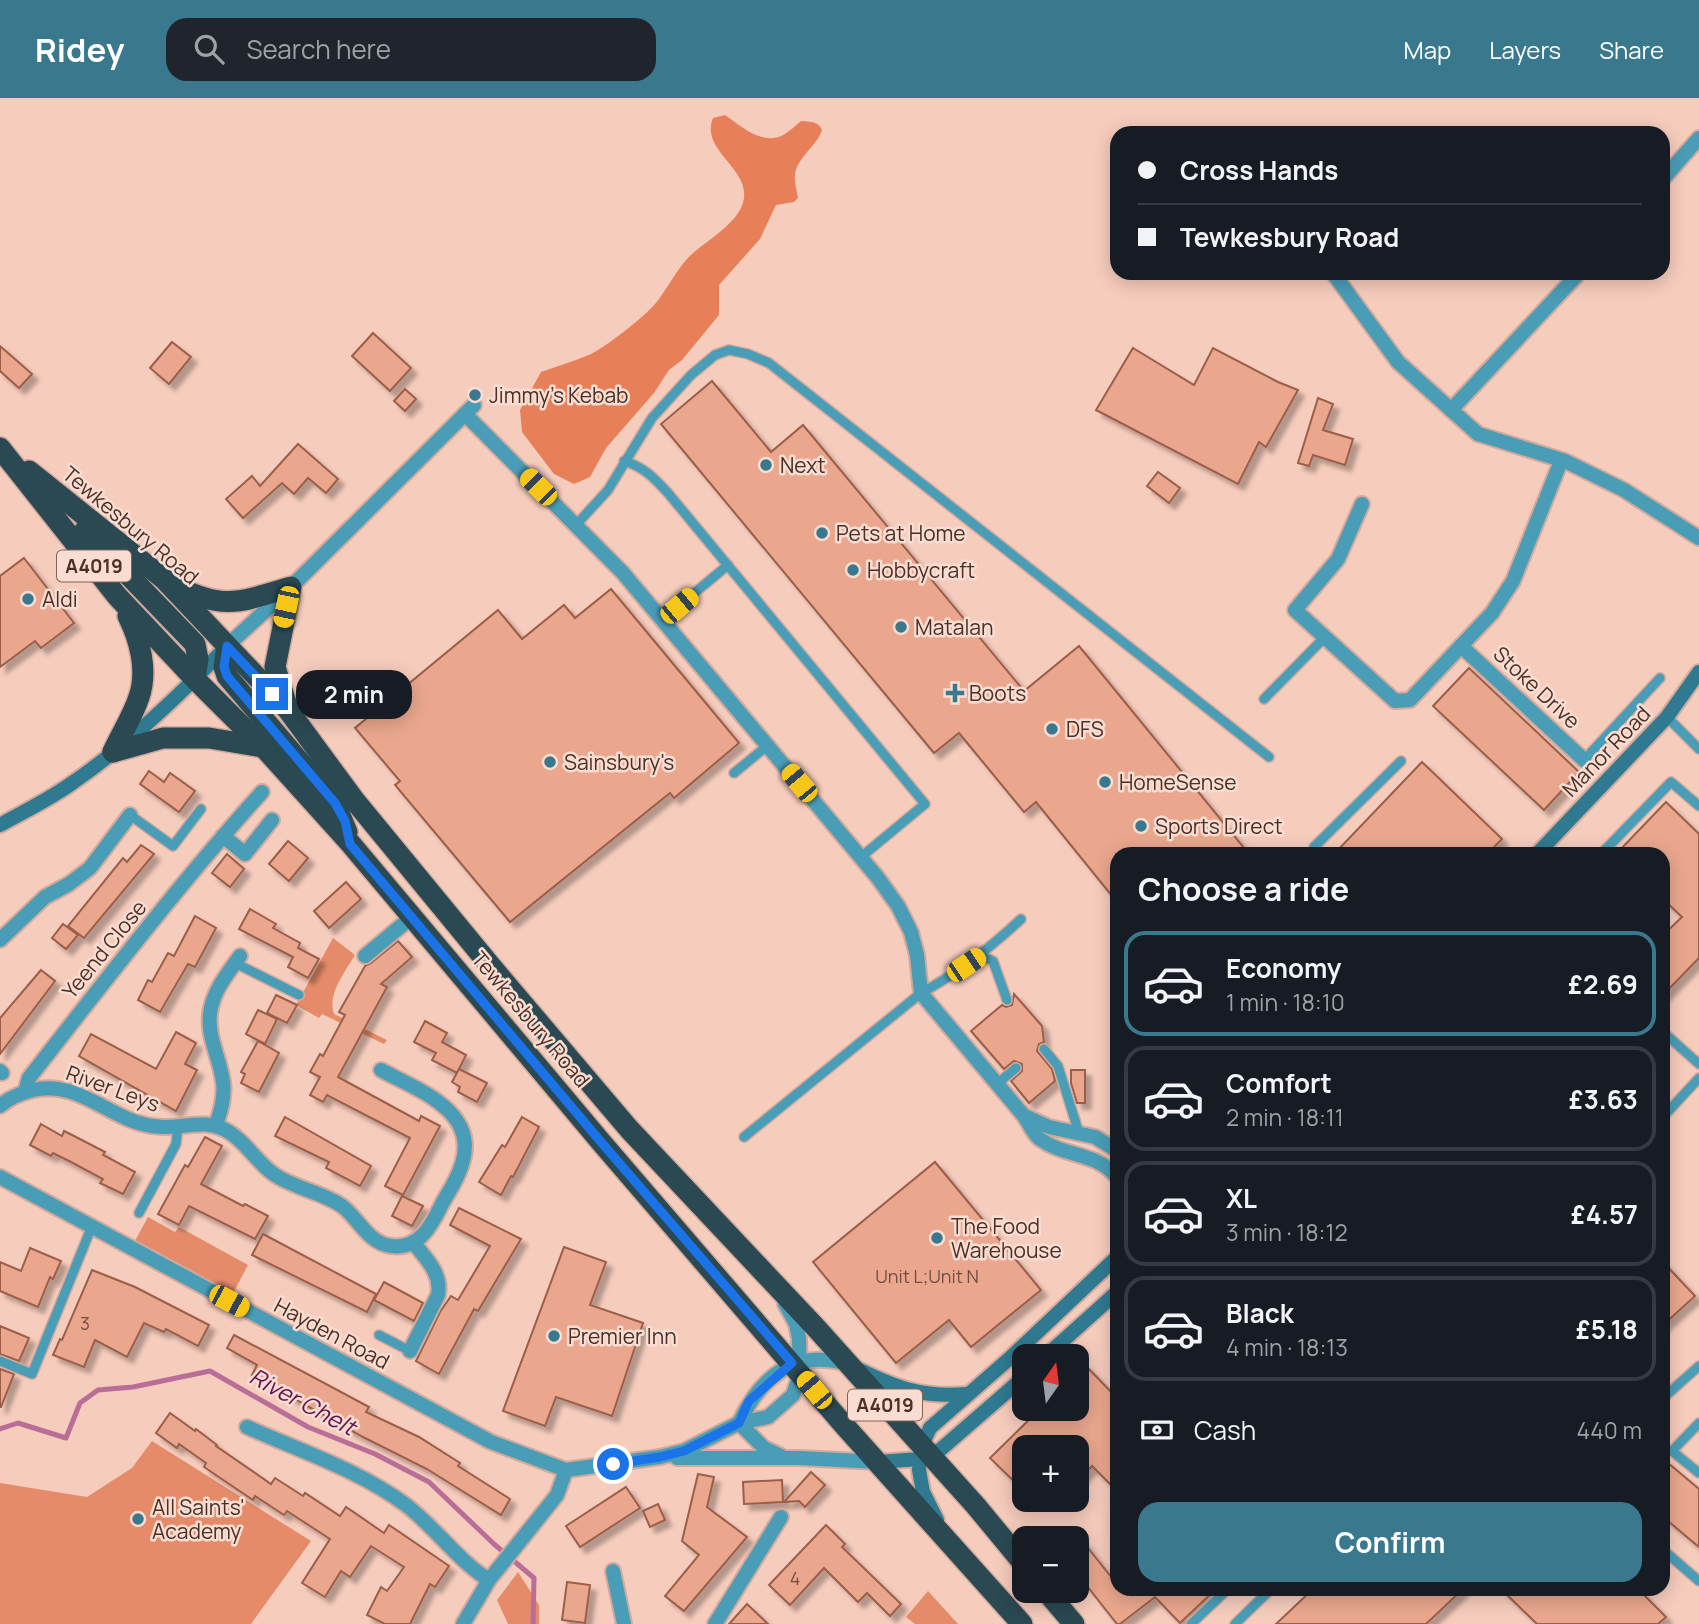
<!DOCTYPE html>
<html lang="en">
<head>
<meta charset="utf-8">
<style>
  body { margin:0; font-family:Manrope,sans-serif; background:#20242c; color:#f1f3f6; height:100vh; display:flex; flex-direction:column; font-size:26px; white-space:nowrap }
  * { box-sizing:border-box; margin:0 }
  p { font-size:23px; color:#9ea1a6 }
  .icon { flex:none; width:38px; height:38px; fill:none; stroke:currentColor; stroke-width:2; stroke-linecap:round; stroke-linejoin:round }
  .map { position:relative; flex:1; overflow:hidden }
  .details { position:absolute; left:1110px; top:749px; width:560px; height:749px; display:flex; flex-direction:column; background:#171b24; border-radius:21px; box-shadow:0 4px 18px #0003 }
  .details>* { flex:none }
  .hud { position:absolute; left:1110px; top:28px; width:560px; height:154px; border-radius:21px; box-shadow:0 4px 18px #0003; display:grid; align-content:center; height:154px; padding:0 28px; background:#171b24 }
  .needle { width:46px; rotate:14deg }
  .fabs { position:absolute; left:1012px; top:1246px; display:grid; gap:14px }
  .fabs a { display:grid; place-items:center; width:77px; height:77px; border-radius:14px; background:#171b24; box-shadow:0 4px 18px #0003; font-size:35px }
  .end { position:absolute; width:32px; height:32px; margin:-16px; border:9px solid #1a73e8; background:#fff; box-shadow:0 0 0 4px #fff }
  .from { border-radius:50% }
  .bubble { position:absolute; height:49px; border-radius:21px; background:#171b24; box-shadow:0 4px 18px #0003; font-size:23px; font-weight:700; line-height:49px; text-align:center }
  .car { position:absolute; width:21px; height:42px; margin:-21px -10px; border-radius:9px; box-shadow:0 0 5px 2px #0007; background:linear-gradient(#f5c518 24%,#345 0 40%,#f5c518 0 76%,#345 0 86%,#f5c518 0) }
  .hud b { display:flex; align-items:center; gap:24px; height:66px; font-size:26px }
  .hud b+b { border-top:2px solid #363941 }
  .hud i { width:18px; height:18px; background:#f1f3f6 }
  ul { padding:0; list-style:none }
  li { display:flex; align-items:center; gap:21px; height:105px; margin:0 14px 10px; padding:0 14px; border:4px solid #363941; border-radius:21px }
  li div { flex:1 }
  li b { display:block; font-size:26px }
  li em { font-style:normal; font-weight:700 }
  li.active { border-color:#3a798d }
  li>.icon { width:63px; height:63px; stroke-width:1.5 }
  h2 { padding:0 28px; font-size:32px; line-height:84px }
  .pay { display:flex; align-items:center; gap:18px; height:77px; padding:0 28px; font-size:26px }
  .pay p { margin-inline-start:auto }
  .primary-button { display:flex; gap:14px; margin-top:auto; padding:14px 28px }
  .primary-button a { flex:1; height:80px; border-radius:21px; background:#3a798d; color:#fff; font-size:28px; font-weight:700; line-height:80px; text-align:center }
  header { display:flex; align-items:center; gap:42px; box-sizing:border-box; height:98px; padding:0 35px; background:#3a798d; color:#fff }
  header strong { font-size:33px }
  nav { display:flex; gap:38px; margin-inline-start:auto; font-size:24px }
  .search { width:490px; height:63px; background:#20242c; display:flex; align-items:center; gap:18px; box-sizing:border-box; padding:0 24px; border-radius:21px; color:#9ea1a6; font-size:26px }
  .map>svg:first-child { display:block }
</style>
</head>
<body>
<header>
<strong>Ridey</strong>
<div class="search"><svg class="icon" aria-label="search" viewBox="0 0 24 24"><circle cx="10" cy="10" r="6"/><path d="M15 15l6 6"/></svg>Search here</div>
<nav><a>Map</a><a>Layers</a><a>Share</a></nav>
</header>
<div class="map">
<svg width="1699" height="1526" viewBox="0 0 1699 1526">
  <defs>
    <filter id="shadow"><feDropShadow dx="6" dy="6" stdDeviation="2" flood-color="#0004"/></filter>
  </defs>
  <rect width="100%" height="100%" fill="#f6ccbd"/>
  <g fill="#e58b69">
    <path d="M 333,840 L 355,857 C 345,874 327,896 334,916 L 387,942 L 384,946 L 322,916 L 319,920 L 296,907 Z"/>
    <polygon points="148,1119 175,1134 179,1129 248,1167 229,1203 131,1150"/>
    <polygon points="152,1343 311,1443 251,1526 0,1526 0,1385 87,1399 132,1370"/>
    <polygon points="518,1474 539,1507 539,1526 508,1526 497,1502"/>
    <polygon points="928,1493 958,1526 915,1526 906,1519"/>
  </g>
  <path fill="#e78059" d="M 725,17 C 741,28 762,48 783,37 C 789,34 796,27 801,23 C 811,24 818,23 822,32 C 817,48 797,59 795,77 C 794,83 797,93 798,100 L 794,104 L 776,107 L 760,141 L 719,187 L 719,217 L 682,262 L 669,272 L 654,295 L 606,350 L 590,379 L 574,386 L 554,376 L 522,334 L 520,312 L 541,274 C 557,268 575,263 591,256 C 607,248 643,220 655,206 C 666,193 674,176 686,162 C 702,144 741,126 744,100 C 748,69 700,52 713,20 Z"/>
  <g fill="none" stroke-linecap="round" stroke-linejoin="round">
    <polyline stroke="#b96e97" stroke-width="5" points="0,1331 18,1325 66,1340 80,1305 98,1292 133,1289 210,1273 308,1329 375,1356 429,1384 494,1446 534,1480 533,1526"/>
  </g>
  <g fill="#eaa78e" stroke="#9b5e48" stroke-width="2" filter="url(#shadow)">
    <polygon points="373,235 411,270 390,293 352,258"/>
    <polygon points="172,244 191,259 169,286 150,270"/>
    <polygon points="0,248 32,276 19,290 0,273"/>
    <polygon points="1133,250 1194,287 1213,250 1278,284 1298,292 1266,349 1259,344 1238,386 1096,312"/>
    <polygon points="712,283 771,354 803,327 1024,593 1079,548 1249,756 1116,756 1116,803 1036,704 1024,714 959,635 934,655 661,326"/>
    <polygon points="405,291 416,301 405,313 394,303"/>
    <polygon points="1318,300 1333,306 1323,332 1353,341 1345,367 1313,357 1309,368 1298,365"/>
    <polygon points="298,346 338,381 326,395 308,380 294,396 282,385 243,420 226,401 252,378 260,388"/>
    <polygon points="1158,374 1180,390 1169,405 1147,388"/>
    <polygon points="24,460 74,525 41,550 35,543 0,569 0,478"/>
    <polygon points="611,491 739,645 674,700 670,695 510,824 395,687 400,683 355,630 498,512 522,541 564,507 575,520"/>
    <polygon points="1469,570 1579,674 1544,712 1433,608"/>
    <polygon points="1422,664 1502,741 1487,756 1334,756"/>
    <polygon points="149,673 164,684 170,675 195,693 179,714 140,686"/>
    <polygon points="1666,704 1699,736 1699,860 1662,898 1662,838 1682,819 1662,800 1662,756 1616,756"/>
    <polygon points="288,743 308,760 289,783 269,766"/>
    <polygon points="141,747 154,756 84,840 68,828 123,760 127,764"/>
    <polygon points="227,756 244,771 230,789 212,775"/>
    <polygon points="346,784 361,801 329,830 314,813"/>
    <polygon points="250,811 276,826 273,830 300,845 298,850 319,861 308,880 288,869 293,859 239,831"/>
    <polygon points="195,818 216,830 195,869 188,866 160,914 138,902 148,882 152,884 168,855 174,858"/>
    <polygon points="63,826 78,837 66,851 52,840"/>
    <polygon points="398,843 412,859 381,886 387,889 338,979 419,1023 421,1018 440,1028 403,1097 385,1088 410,1040 327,997 323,1004 310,997 320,979 310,974 320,956 323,958 345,917 339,914 365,868 371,865"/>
    <polygon points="41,872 55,883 0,956 0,920"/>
    <polygon points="1014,896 1042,928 1044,944 1039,946 1037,953 1052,971 1055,983 1029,1005 1011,983 1022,973 1022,966 1014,963 1004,971 971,933 1002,907 1006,909 1012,907"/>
    <polygon points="276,897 297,907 287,925 267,915"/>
    <polygon points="258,912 277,921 265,946 246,936"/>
    <polygon points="425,923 447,935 442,944 466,957 457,975 432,962 436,955 414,944"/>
    <polygon points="176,934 196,945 185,966 197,972 176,1013 79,958 91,936 156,971"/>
    <polygon points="258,943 279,955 259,994 241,985 245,976 241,974"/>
    <polygon points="459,971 487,985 477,1004 458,994 460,989 452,984"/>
    <polygon points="1071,972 1085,972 1085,1005 1077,1005 1071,985"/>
    <polygon points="285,1019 371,1068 360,1088 326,1070 329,1064 275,1038"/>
    <polygon points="522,1019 539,1029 513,1079 511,1078 501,1097 479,1084 502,1047 505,1049"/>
    <polygon points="41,1026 62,1038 64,1033 74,1038 105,1054 103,1057 135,1074 123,1096 100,1085 103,1081 73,1065 53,1055 51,1058 30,1047"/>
    <polygon points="205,1039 222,1048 201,1086 243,1108 245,1106 268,1118 255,1141 189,1108 179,1127 158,1116 185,1067 188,1069"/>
    <polygon points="935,1064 1041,1192 971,1249 949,1222 896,1265 813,1164"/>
    <polygon points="402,1098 423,1108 412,1128 392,1118"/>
    <polygon points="459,1110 521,1141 478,1213 474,1211 439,1276 416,1263 440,1214 451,1198 458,1202 490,1148 450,1127"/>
    <polygon points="263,1136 376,1196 367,1214 252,1157"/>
    <polygon points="564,1149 606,1164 590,1207 643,1225 612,1318 556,1299 545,1328 503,1313"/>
    <polygon points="30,1150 61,1163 53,1181 50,1179 38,1209 0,1193 0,1164 21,1173"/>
    <polygon points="1662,1163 1695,1198 1662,1228"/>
    <polygon points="92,1172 135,1189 209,1227 198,1248 166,1231 164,1234 144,1225 127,1259 95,1242 84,1269 53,1257 60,1241 62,1242"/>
    <polygon points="384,1184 423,1205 414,1223 374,1202"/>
    <polygon points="0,1228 29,1240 19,1263 0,1256"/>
    <polygon points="234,1237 369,1309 366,1314 419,1339 460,1365 458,1368 510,1401 501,1417 427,1371 365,1340 252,1277 257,1267 227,1250"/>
    <polygon points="1084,1266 1116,1299 1116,1392 1092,1368 1076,1384 1076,1349 1024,1349 1024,1393 990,1360 1040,1311 1076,1311 1076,1274"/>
    <polygon points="0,1271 14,1276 1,1309 0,1309"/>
    <polygon points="170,1315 195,1333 196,1331 217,1347 216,1348 271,1386 275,1380 303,1398 305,1395 340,1418 346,1409 384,1435 389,1427 449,1468 435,1489 430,1486 410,1526 385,1526 367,1517 381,1489 387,1493 404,1469 371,1448 350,1479 341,1473 325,1499 302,1485 330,1441 287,1413 284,1417 255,1398 253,1402 204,1369 206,1365 179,1346 177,1350 156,1335"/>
    <polygon points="1662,1360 1699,1391 1699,1449 1662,1418"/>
    <polygon points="811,1374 825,1387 805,1409 799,1403 784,1404"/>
    <polygon points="698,1376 714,1379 707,1409 747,1439 684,1513 665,1498 699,1457 682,1443"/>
    <polygon points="782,1382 783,1404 744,1406 743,1384"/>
    <polygon points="626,1389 640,1410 580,1449 566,1428"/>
    <polygon points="658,1406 665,1422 650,1429 643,1413"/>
    <polygon points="826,1427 845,1446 842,1449 901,1506 890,1518 867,1495 858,1504 824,1470 790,1507 769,1487"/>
    <polygon points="1076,1435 1116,1485 1116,1491 1216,1491 1180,1525 1155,1499 1120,1526 1117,1526 1076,1474"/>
    <polygon points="567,1484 590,1487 585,1525 562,1522"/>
    <polygon points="1313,1491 1463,1491 1426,1526 1276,1526"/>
    <polygon points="1501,1491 1638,1491 1666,1519 1658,1526 1537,1526"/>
    <polygon points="747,1506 768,1526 729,1526"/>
  </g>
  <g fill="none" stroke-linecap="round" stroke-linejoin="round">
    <g stroke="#d0aa9c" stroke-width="12">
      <g id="lane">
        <path d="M 624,363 C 644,369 654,380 668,395 L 925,706 L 861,759"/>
        <polyline points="576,427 608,392 652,320 691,277 715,257 729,252 748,256 769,265 1269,659"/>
        <polyline points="663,521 728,467"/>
        <polyline points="1264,601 1325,539"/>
        <polyline points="1667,619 1699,651"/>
        <polyline points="1584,662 1660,580"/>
        <polyline points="734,675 767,648"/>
        <polyline points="130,717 173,748 201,711"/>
        <polyline points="1313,756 1314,749 1401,663"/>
        <polyline points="1601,756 1671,684 1699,708"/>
        <polyline points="980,857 993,863 1007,902"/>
        <polyline points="235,865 299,897"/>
        <polyline points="1662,933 1699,966"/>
        <polyline points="1044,951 1058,968 1079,1035"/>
        <polyline points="997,986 1016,970"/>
        <polyline points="1662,1020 1699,980"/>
        <path d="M 744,1039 L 921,895 C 958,875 990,850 1021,821"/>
        <polyline points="139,1115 176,1046 178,1028"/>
        <polyline points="379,1237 410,1253"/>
        <polyline points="0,1263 32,1276 92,1128"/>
        <polyline points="1662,1301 1699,1268"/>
        <polyline points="1699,1325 1672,1353 1699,1375"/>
        <polyline points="1662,1451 1699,1483"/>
        <polyline points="1191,1526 1228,1491"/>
        <polyline points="1235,1526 1271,1491"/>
      </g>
    </g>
    <g stroke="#d0aa9c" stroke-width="18">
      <g id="street">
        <polyline points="1662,82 1699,40"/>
        <polyline points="1333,175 1398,264 1478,336 1565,363 1624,392 1699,440"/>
        <polyline points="1451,312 1579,175"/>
        <path d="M 465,316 L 623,475 L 878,780 L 898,808 L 911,834 L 917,857 L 921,895 L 1024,1018 C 1029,1025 1033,1036 1040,1041 C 1064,1059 1096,1054 1116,1078"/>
        <polyline points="1362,406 1338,461 1295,512 1395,603 1410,602 1492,515 1513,483 1561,363"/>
        <polyline points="227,548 291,489 474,307"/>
        <polyline points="1461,548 1584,662"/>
        <polyline points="223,738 245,756 272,722"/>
        <polyline points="0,842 45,799 69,786 90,770 130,717"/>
        <polyline points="365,858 413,818"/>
        <polyline points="0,973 2,975"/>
        <path d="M 25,994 L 29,980 C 105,883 180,785 262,694"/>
        <path d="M 0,1008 C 9,1000 21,995 33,992 C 78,981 110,1022 152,1028 C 180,1033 203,1018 229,1034 C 247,1045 257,1065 275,1077 C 296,1091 322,1094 342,1108 C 359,1121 368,1145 391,1148 C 420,1152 432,1126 443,1104 C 450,1092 458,1080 462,1066 C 479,1013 418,992 381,972"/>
        <polyline points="1025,1018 1049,1029 1095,1039 1116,1052"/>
        <path d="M 216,1027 C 221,1012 225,999 223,984 C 220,959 205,936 211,910 C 215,890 229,874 240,858"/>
        <polyline points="0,1079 491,1344 566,1372 660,1359 684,1353 739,1325 768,1319 793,1297 800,1276 799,1240 796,1226 785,1206"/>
        <path d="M 410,1253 L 438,1197 C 442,1175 426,1161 413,1144"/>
        <path d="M 739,1325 C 761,1278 795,1251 848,1266"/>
        <polyline points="739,1325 764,1350 781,1358"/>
        <path d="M 247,1329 C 300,1353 359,1372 406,1407 C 436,1430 457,1462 489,1482"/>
        <polyline points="677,1360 800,1360 878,1364"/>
        <polyline points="613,1473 624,1526"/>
        <polyline points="463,1526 489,1482 557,1397 566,1372"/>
        <polyline points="715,1526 781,1419"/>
      </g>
    </g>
    <g stroke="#d0aa9c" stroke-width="18">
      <g id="secondary">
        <path d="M 0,727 C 25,713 52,700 75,683 C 130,645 180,597 226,549"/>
        <polyline points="1537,756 1667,619 1699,574"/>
        <polyline points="1046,1258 1116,1195"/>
        <path d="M 858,1271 C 897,1290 923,1300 967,1296"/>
        <polyline points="878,1364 920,1361 940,1352 1024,1279"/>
        <polyline points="937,1422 923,1394 919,1372 922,1347 930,1330 1010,1260 1116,1160"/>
      </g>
    </g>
    <g stroke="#d0aa9c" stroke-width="24">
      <g id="highway">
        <polyline points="0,350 117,498 195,581 267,653 350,745 601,1044 843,1326 1022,1526"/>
        <polyline points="29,373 164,481 288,612 355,703 489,866 629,1031 818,1232 976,1408 1024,1466"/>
        <polyline points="85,432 195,546 198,561 195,581"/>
        <path d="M 178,489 C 225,513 243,503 291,489 L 275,569 L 287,608"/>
        <polyline points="227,548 224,569 227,578 335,705 347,734"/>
        <path d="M 113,654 C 121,636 133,618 139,599 C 148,573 140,542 128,518"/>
        <polyline points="113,654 163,640 209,640 263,649"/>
        <polyline points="1046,1493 1074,1526"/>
      </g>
    </g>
    <use href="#lane" stroke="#4a9db7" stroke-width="9"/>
    <use href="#street" stroke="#4a9db7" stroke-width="14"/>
    <use href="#secondary" stroke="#2f7a91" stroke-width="14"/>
    <use href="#highway" stroke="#2b4953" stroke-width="21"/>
  </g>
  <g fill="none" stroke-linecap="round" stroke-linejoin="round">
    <polyline stroke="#1a73e8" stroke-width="9" points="272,596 227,548 224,569 227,578 335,705 345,723 350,746 601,1044 792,1265 749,1303 739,1325 684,1353 660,1359 613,1366"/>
  </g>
  <g fill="#3a798d" stroke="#f9ddd2" stroke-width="2.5">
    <circle cx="475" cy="297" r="7"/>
    <circle cx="766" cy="367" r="7"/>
    <circle cx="822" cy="435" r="7"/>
    <circle cx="853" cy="472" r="7"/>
    <circle cx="28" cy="501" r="7"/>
    <circle cx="901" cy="529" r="7"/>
    <path d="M951.5 584.5h7v7h7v7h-7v7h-7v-7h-7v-7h7z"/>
    <circle cx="1052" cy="631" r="7"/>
    <circle cx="550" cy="664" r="7"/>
    <circle cx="1105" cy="684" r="7"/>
    <circle cx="1141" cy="728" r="7"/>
    <circle cx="937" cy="1140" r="7"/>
    <circle cx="554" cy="1238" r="7"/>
    <circle cx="138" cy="1421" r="7"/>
  </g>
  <g text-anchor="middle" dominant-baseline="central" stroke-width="5" stroke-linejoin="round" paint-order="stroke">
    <g font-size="18" fill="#734e40">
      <text x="927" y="1178">Unit L;Unit N</text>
      <text x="85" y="1225">3</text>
      <text x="795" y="1480">4</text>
    </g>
    <g fill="#f9ddd2" stroke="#7f645a" stroke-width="2">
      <rect x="57" y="452.5" width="74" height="31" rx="5"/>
      <rect x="848" y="1291.5" width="74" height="31" rx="5"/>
    </g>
    <g font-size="19" font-weight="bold" fill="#4b3026">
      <text x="94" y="468">A4019</text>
      <text x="885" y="1307">A4019</text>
    </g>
    <g font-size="21" fill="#4b3026" stroke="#f9ddd2" text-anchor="start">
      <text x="489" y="297">Jimmy's Kebab</text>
      <text x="780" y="367">Next</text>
      <text x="836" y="435">Pets at Home</text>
      <text x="867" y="472">Hobbycraft</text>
      <text x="42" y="501">Aldi</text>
      <text x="915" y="529">Matalan</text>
      <text x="969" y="595">Boots</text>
      <text x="1066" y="631">DFS</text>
      <text x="564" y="664">Sainsbury's</text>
      <text x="1119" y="684">HomeSense</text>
      <text x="1155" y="728">Sports Direct</text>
      <text x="951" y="1128">The Food<tspan x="951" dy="24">Warehouse</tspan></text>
      <text x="568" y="1238">Premier Inn</text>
      <text x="152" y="1409">All Saints'<tspan x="152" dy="24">Academy</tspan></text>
    </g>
    <g font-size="21" fill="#4b3026" stroke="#f9ddd2">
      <text transform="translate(131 427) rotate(40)">Tewkesbury Road</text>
      <text transform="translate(1537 589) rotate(43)">Stoke Drive</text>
      <text transform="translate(1606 653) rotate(-46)">Manor Road</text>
      <text transform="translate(104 851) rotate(-51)">Yeend Close</text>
      <text transform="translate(531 921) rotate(50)">Tewkesbury Road</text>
      <text transform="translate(113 990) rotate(20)">River Leys</text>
      <text transform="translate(332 1235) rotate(28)">Hayden Road</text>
    </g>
    <g font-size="23" font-style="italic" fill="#661250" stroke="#f9ddd2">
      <text transform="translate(303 1303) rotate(28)">River Chelt</text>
    </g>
  </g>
</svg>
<div class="fabs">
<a><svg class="needle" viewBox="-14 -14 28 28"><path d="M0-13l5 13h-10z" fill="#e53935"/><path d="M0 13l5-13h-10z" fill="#9ea1a6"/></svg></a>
<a>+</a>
<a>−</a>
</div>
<i class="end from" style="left:613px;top:1366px"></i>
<i class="end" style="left:272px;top:596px"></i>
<div class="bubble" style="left:296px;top:572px;width:116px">2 min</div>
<i class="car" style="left:538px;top:389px;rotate:315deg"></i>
<i class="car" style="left:679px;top:508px;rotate:50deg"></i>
<i class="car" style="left:286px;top:509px;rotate:192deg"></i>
<i class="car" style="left:799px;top:685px;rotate:320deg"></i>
<i class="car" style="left:966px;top:867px;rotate:56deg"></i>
<i class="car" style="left:229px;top:1203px;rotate:118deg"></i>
<i class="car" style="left:814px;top:1292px;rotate:320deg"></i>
<div class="hud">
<b><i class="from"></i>Cross Hands</b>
<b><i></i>Tewkesbury Road</b>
</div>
<section class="details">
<h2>Choose a ride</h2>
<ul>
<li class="active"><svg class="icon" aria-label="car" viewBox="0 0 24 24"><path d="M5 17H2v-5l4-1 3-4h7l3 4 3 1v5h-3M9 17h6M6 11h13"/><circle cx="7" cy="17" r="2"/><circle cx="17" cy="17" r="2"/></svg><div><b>Economy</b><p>1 min · 18:10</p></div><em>£2.69</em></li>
<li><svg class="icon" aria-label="car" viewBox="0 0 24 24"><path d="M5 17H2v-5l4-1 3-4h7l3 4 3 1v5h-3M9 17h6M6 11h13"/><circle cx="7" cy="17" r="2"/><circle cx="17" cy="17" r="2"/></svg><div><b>Comfort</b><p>2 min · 18:11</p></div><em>£3.63</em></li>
<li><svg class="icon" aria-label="car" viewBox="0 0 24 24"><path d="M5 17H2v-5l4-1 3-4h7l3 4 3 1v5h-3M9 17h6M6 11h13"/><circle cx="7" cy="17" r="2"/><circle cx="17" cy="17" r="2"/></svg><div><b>XL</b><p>3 min · 18:12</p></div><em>£4.57</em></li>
<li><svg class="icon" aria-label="car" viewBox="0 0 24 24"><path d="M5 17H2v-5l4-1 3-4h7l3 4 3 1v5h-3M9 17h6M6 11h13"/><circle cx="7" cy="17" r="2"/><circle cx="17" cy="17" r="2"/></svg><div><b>Black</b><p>4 min · 18:13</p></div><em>£5.18</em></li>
</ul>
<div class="pay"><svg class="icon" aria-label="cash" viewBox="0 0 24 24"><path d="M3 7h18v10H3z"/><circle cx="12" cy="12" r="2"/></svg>Cash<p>440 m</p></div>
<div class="primary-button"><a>Confirm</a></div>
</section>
</div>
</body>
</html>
